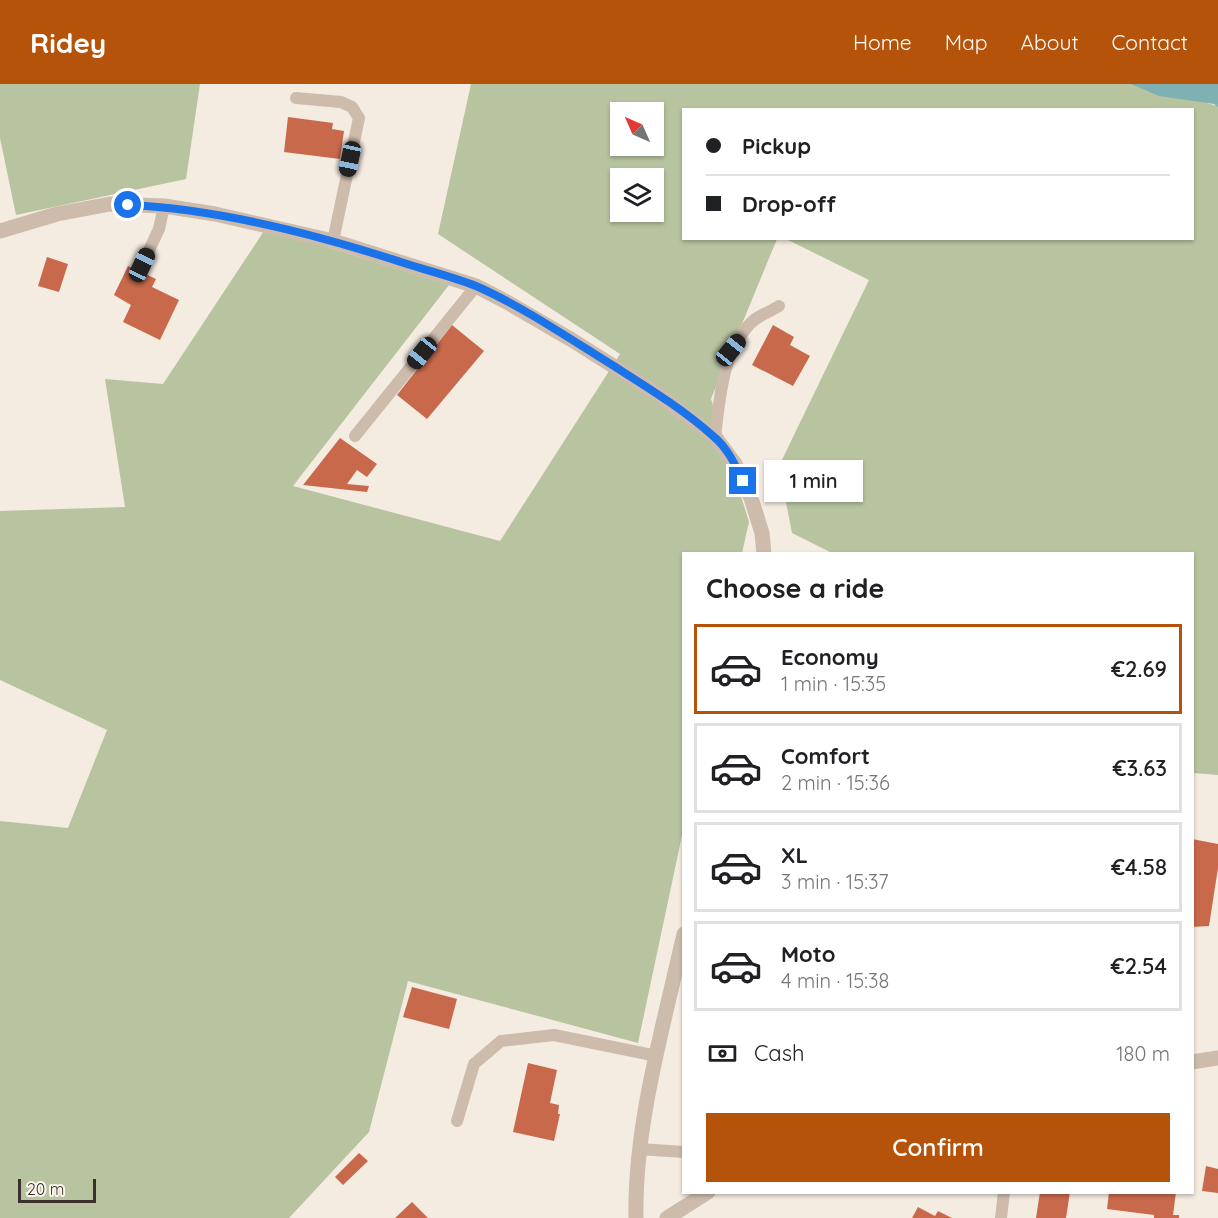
<!DOCTYPE html>
<html lang="en">
<head>
<meta charset="utf-8">
<style>
  body { margin:0; font-family:Quicksand,sans-serif; background:#f6f6f6; color:#202124; height:100vh; display:flex; flex-direction:column; font-size:22px; white-space:nowrap }
  * { box-sizing:border-box; margin:0 }
  p { font-size:20px; color:#757577 }
  .icon { flex:none; width:33px; height:33px; fill:none; stroke:currentColor; stroke-width:2; stroke-linecap:round; stroke-linejoin:round }
  .map { position:relative; flex:1; overflow:hidden }
  .details { position:absolute; left:682px; top:468px; width:512px; height:642px; display:flex; flex-direction:column; background:#fff; border-radius:0px; box-shadow:0 2px 4px #0004 }
  .details>* { flex:none }
  .hud { position:absolute; left:682px; top:24px; width:512px; height:132px; border-radius:0px; box-shadow:0 2px 4px #0004; display:grid; align-content:center; height:132px; padding:0 24px; background:#fff }
  .needle { width:39px; rotate:315deg }
  .buttons { position:absolute; left:610px; top:18px; display:grid; gap:12px }
  .buttons a { display:grid; place-items:center; width:54px; height:54px; border-radius:0px; background:#fff; box-shadow:0 2px 4px #0004; font-size:30px }
  .scale { position:absolute; left:18px; bottom:15px; width:78px; box-sizing:border-box; padding-left:6px; border:3px solid #3b302b; border-top:0; font-size:16px; line-height:21px; white-space:nowrap; color:#3b302b; -webkit-text-stroke:4px #fbf5ee; paint-order:stroke }
  .end { position:absolute; width:27px; height:27px; margin:-14px; border:8px solid #1a73e8; background:#fff; box-shadow:0 0 0 3px #fff }
  .from { border-radius:50% }
  .bubble { position:absolute; height:42px; border-radius:0px; background:#fff; box-shadow:0 2px 4px #0004; font-size:20px; font-weight:600; line-height:42px; text-align:center }
  .car { position:absolute; width:18px; height:36px; margin:-18px -9px; border-radius:8px; box-shadow:0 0 4px 2px #0007; background:linear-gradient(#222 24%,#8ab4d8 0 40%,#222 0 76%,#8ab4d8 0 86%,#222 0) }
  .hud b { display:flex; align-items:center; gap:21px; height:57px; font-size:22px }
  .hud b+b { border-top:2px solid #e0e0e0 }
  .hud i { width:15px; height:15px; background:#202124 }
  ul { padding:0; list-style:none }
  li { display:flex; align-items:center; gap:18px; height:90px; margin:0 12px 9px; padding:0 12px; border:3px solid #e0e0e0; border-radius:0px }
  li div { flex:1 }
  li b { display:block; font-size:22px }
  li em { font-style:normal; font-weight:600 }
  li.selected { border-color:#b45309 }
  li>.icon { width:54px; height:54px; stroke-width:1.5 }
  h2 { padding:0 24px; font-size:27px; line-height:72px }
  .pay { display:flex; align-items:center; gap:15px; height:66px; padding:0 24px; font-size:22px }
  .pay p { margin-inline-start:auto }
  .button { display:flex; gap:12px; margin-top:auto; padding:12px 24px }
  .button a { flex:1; height:69px; border-radius:0px; background:#b45309; color:#fff; font-size:24px; font-weight:600; line-height:69px; text-align:center }
  header { display:flex; align-items:center; gap:36px; box-sizing:border-box; height:84px; padding:0 30px; background:#b45309; color:#fff }
  header strong { font-size:28px }
  nav { display:flex; gap:33px; margin-inline-start:auto; font-size:21px }
  .map>svg:first-child { display:block }
</style>
</head>
<body>
<header>
<strong>Ridey</strong>
<nav><a>Home</a><a>Map</a><a>About</a><a>Contact</a></nav>
</header>
<div class="map">
<svg width="1218" height="1134" viewBox="0 0 1218 1134">
  <rect width="100%" height="100%" fill="#f4ebe1"/>
  <g fill="#b8c4a0" fill-rule="evenodd">
    <polygon points="0,0 200,0 186,95 16,131 0,54"/>
    <path d="M 471,0 L 1135,0 L 1218,22 L 1218,691 L 1193,689 L 1192,470 L 832,469 L 792,449 L 779,382 L 869,196 L 786,155 L 1192,154 L 1192,26 L 684,26 L 684,154 L 777,155 L 711,315 L 749,438 L 742,469 L 684,470 L 684,742 L 638,959 L 408,897 L 369,1048 L 289,1134 L 0,1134 L 0,737 L 68,744 L 107,646 L 0,596 L 0,427 L 125,423 L 105,295 L 163,300 L 266,144 L 449,201 L 293,402 L 500,457 L 620,270 L 438,150 ZM 621,28 L 654,28 L 654,62 L 621,62 ZM 621,94 L 654,94 L 654,128 L 621,128 Z"/>
  </g>
  <polygon fill="#7fb0b2" points="1131,0 1218,0 1218,23 1214,20 1159,12"/>
  <g fill="#c8694b">
    <polygon points="288,33 333,39 332,45 344,47 340,75 284,68"/>
    <polygon points="47,173 68,180 59,208 38,202"/>
    <polygon points="128,182 156,195 152,203 179,216 160,256 123,238 131,221 114,211"/>
    <polygon points="452,241 484,267 427,335 397,311"/>
    <polygon points="773,241 794,253 790,261 810,272 793,302 752,281"/>
    <polygon points="340,354 377,380 367,393 357,386 347,400 369,402 367,408 303,401"/>
    <polygon points="1192,755 1218,760 1218,784 1209,842 1192,843"/>
    <polygon points="412,903 457,915 449,945 403,933"/>
    <polygon points="528,979 557,986 550,1019 559,1021 558,1030 560,1030 554,1057 513,1048"/>
    <polygon points="359,1069 368,1077 343,1101 335,1093"/>
    <polygon points="1206,1082 1218,1085 1218,1109 1202,1107"/>
    <polygon points="1040,1108 1070,1108 1066,1134 1036,1134"/>
    <polygon points="1109,1108 1176,1108 1173,1131 1179,1131 1179,1134 1154,1134 1154,1131 1107,1125"/>
    <polygon points="412,1118 428,1134 395,1134"/>
    <polygon points="918,1123 935,1132 938,1127 952,1134 912,1134"/>
  </g>
  <g fill="none" stroke-linecap="round" stroke-linejoin="round">
    <g stroke="#cdbbac" stroke-width="12">
      <polyline points="296,14 341,18 352,23 359,34 333,157"/>
      <polyline points="142,181 159,145 164,122"/>
      <polyline points="355,352 476,202"/>
      <path d="M 715,353 C 720,313 722,265 754,236 C 761,231 771,227 779,222"/>
      <polyline points="457,1037 474,980 501,957 554,951 657,972"/>
      <polyline points="639,1065 684,1068"/>
      <polyline points="1001,1134 1004,1108"/>
    </g>
    <g stroke="#cdbbac" stroke-width="15">
      <polyline points="0,147 57,130 110,120 164,122 215,130 333,157 476,202 505,217 572,256 656,309 715,353 735,380 751,414 762,449 764,470"/>
      <polyline points="1192,978 1218,974"/>
      <path d="M 636,1134 C 634,1042 664,940 684,850"/>
      <polyline points="667,1134 708,1108"/>
    </g>
  </g>
  <g fill="none" stroke-linecap="round" stroke-linejoin="round">
    <path stroke="#1a73e8" stroke-width="8" d="M 128,121 C 221,125 319,151 407,180 C 429,187 453,193 476,202 C 522,222 573,257 617,284 C 650,305 684,326 713,352 C 727,363 736,382 743,397"/>
  </g>
</svg>
<div class="buttons">
<a><svg class="needle" viewBox="-14 -14 28 28"><path d="M0-13l5 13h-10z" fill="#e53935"/><path d="M0 13l5-13h-10z" fill="#757577"/></svg></a>
<a><svg class="icon" aria-label="layers" viewBox="0 0 24 24"><path d="M12 4l9 5-9 5-9-5zM3 14l9 5 9-5"/></svg></a>
</div>
<div class="scale">20 m</div>
<i class="end from" style="left:128px;top:121px"></i>
<i class="end" style="left:743px;top:397px"></i>
<div class="bubble" style="left:764px;top:376px;width:99px">1 min</div>
<i class="car" style="left:350px;top:75px;rotate:192deg"></i>
<i class="car" style="left:142px;top:181px;rotate:25deg"></i>
<i class="car" style="left:731px;top:266px;rotate:39deg"></i>
<i class="car" style="left:422px;top:269px;rotate:219deg"></i>
<div class="hud">
<b><i class="from"></i>Pickup</b>
<b><i></i>Drop-off</b>
</div>
<section class="details">
<h2>Choose a ride</h2>
<ul>
<li class="selected"><svg class="icon" aria-label="car" viewBox="0 0 24 24"><path d="M5 17H2v-5l4-1 3-4h7l3 4 3 1v5h-3M9 17h6M6 11h13"/><circle cx="7" cy="17" r="2"/><circle cx="17" cy="17" r="2"/></svg><div><b>Economy</b><p>1 min · 15:35</p></div><em>€2.69</em></li>
<li><svg class="icon" aria-label="car" viewBox="0 0 24 24"><path d="M5 17H2v-5l4-1 3-4h7l3 4 3 1v5h-3M9 17h6M6 11h13"/><circle cx="7" cy="17" r="2"/><circle cx="17" cy="17" r="2"/></svg><div><b>Comfort</b><p>2 min · 15:36</p></div><em>€3.63</em></li>
<li><svg class="icon" aria-label="car" viewBox="0 0 24 24"><path d="M5 17H2v-5l4-1 3-4h7l3 4 3 1v5h-3M9 17h6M6 11h13"/><circle cx="7" cy="17" r="2"/><circle cx="17" cy="17" r="2"/></svg><div><b>XL</b><p>3 min · 15:37</p></div><em>€4.58</em></li>
<li><svg class="icon" aria-label="car" viewBox="0 0 24 24"><path d="M5 17H2v-5l4-1 3-4h7l3 4 3 1v5h-3M9 17h6M6 11h13"/><circle cx="7" cy="17" r="2"/><circle cx="17" cy="17" r="2"/></svg><div><b>Moto</b><p>4 min · 15:38</p></div><em>€2.54</em></li>
</ul>
<div class="pay"><svg class="icon" aria-label="cash" viewBox="0 0 24 24"><path d="M3 7h18v10H3z"/><circle cx="12" cy="12" r="2"/></svg>Cash<p>180 m</p></div>
<div class="button"><a>Confirm</a></div>
</section>
</div>
</body>
</html>
